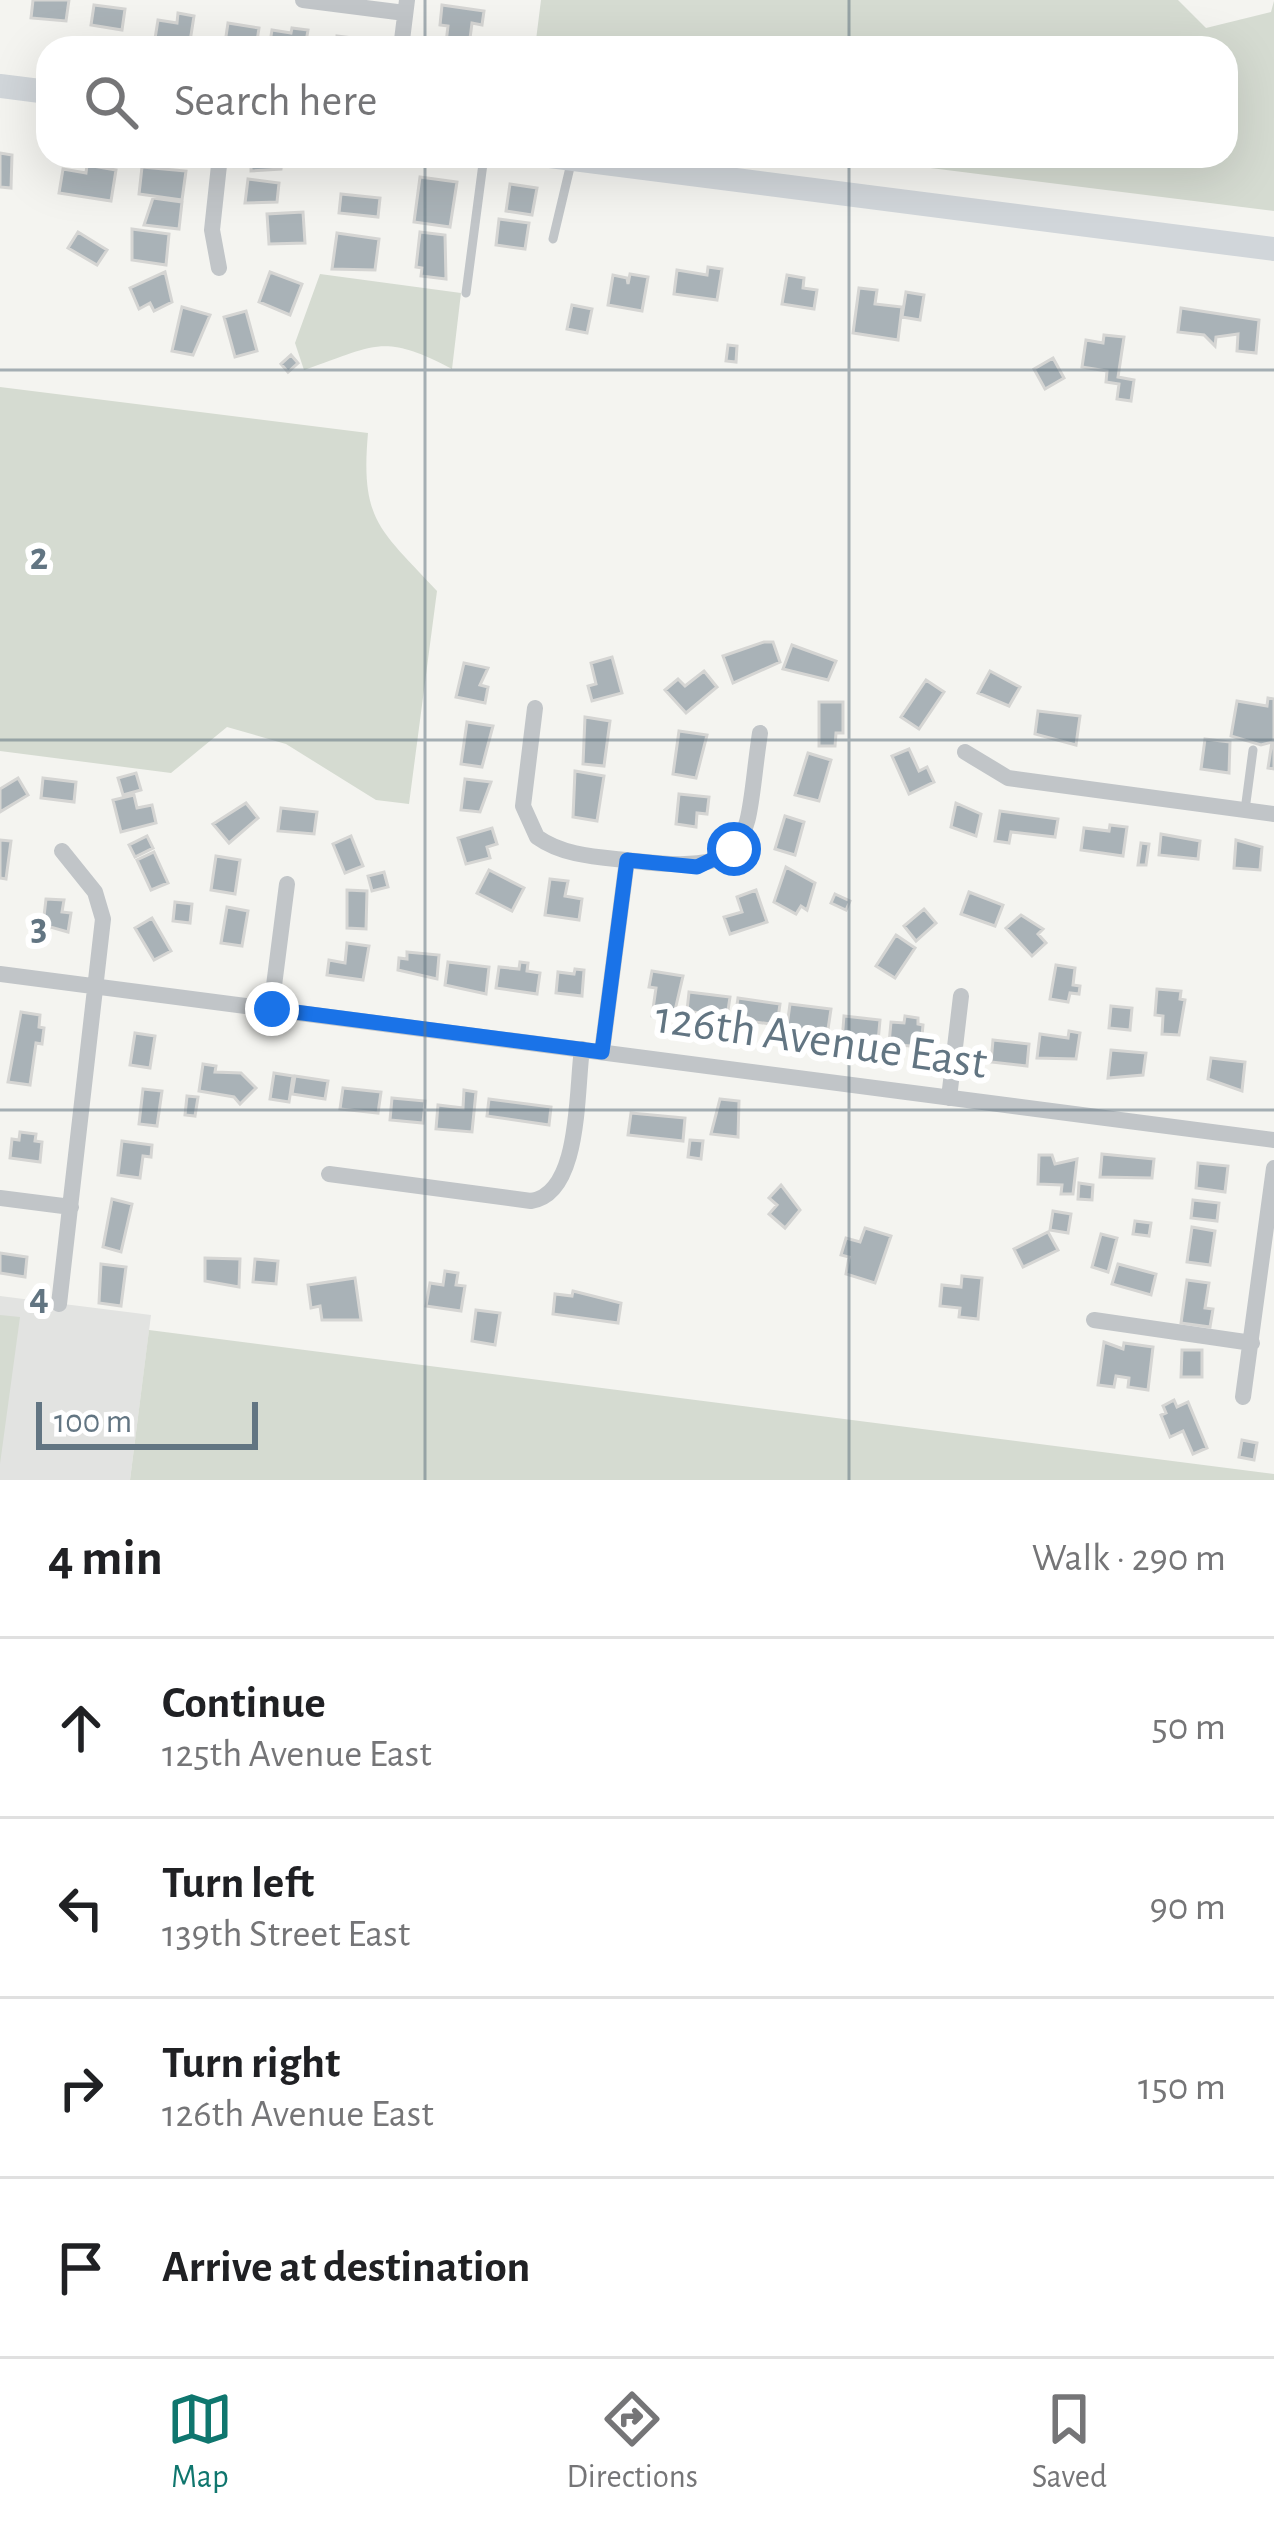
<!DOCTYPE html>
<html lang="en">
<head>
<meta charset="utf-8">
<style>
	body { margin:0; font-family:"Alegreya Sans",sans-serif; background:#f2f2f2; color:#202124 }
	.scale { position:absolute; left:36px; bottom:30px; width:222px; box-sizing:border-box; padding-left:12px; border:6px solid #627582; border-top:0; font-size:33px; line-height:42px; white-space:nowrap; color:#627582; -webkit-text-stroke:9px #fff; paint-order:stroke }
	.stop { position:absolute; width:36px; height:36px; margin:-27px; border:9px solid #1a73e8; border-radius:50%; background:#fff }
	.stop.end { background:#1a73e8; border-color:#fff; box-shadow:0 3px 12px #0008 }
	.list { margin:0; padding:0; list-style:none }
	h2 { display:flex; justify-content:space-between; align-items:center; height:156px; margin:0; padding:0 48px; font-size:51px }
	h2 small { font-size:39px; font-weight:400; color:#757577 }
	.list li { display:grid; grid-template-columns:78px 1fr auto; gap:36px; align-items:center; box-sizing:border-box; height:180px; padding:0 48px; border-top:3px solid #e0e0e0 }
	.list b { display:block; font-size:45px; white-space:nowrap }
	.list p { margin:0; font-size:39px; white-space:nowrap; color:#757577 }
	.list em { font-size:39px; font-style:normal; color:#757577 }
	.icon { flex:none; width:66px; height:66px; fill:none; stroke:currentColor; stroke-width:2; stroke-linecap:round; stroke-linejoin:round }
	.map { position:relative; flex:none; width:1274px; height:1480px; overflow:hidden }
	.search { position:absolute; background:#fff; box-shadow:0 12px 48px #0002; left:36px; right:36px; top:36px; height:132px; display:flex; align-items:center; gap:30px; box-sizing:border-box; padding:0 42px; border-radius:36px; color:#757577; font-size:45px }
	.sheet { height:876px; background:#fff }
	nav { display:flex; justify-content:space-around; align-items:center; box-sizing:border-box; height:168px; border-top:3px solid #e0e0e0; background:#fff; font-size:33px; color:#757577 }
	nav a { display:grid; justify-items:center; gap:6px }
	nav .on { color:#0f766e }
	.map>svg:first-child { display:block }
	.built { fill:#e2e3e1 }
	.green { fill:#d5dbd1 }
	.building { fill:#a9b2b7; stroke:#d5d5d3; stroke-width:3 }
	.lines { fill:none; stroke-linecap:round; stroke-linejoin:round }
	.lane { stroke:#c1c5c8; stroke-width:9 }
	.street { stroke:#c1c5c8; stroke-width:16 }
	.secondary { stroke:#d1d6da; stroke-width:24 }
	.route { stroke:#1a73e8; stroke-width:15 }
	.grid { fill:none; stroke:#627582; stroke-width:3; stroke-opacity:0.55 }
	.labels { text-anchor:middle; dominant-baseline:central; stroke-width:12; stroke-linejoin:round; paint-order:stroke }
	.street-label { font-size:48px; fill:#627582; stroke:#fff }
	.grid-label { font-size:39px; text-anchor:middle; font-weight:bold; fill:#627582; stroke:#fff; stroke-width:12; stroke-linejoin:round; paint-order:stroke }
</style>
</head>
<body>
<div class="map">
<svg width="1274" height="1480" viewBox="0 0 1274 1480">
	<rect width="100%" height="100%" fill="#f4f4f0"/>
	<path class="built" d="M0,1296L151,1315L130,1480H0Z"/>
	<path class="green" d="M541,0H1178L1206,28L1271,12L1274,1V211L835,156H1226V48H535Z
		M320,274L461,293L452,369C382,332 375,346 304,370L295,343Z
		M0,387L368,433C360,522 381,530 437,591L409,804L376,800L286,744L227,727L171,773L0,751Z
		M0,1315L20,1317L0,1464Z
		M149,1330L1274,1474V1480H130Z"/>
	<path class="building" d="M33,0H69L66,21L31,18Z
		M94,5L125,9L122,30L91,25Z
		M442,5L484,11L482,25L472,23L469,46L446,43L448,26L440,25Z
		M178,13L194,16L189,48L154,45L158,20L177,23Z
		M228,23L259,28L256,48L225,43Z
		M292,28L308,30L305,48H269L272,30L291,33Z
		M337,36L369,40L368,48H336Z
		M0,153L12,155L11,188L0,187Z
		M251,156H283L281,169L251,171Z
		M87,165L116,170L111,201L59,193L63,169L86,173Z
		M142,167L186,171L182,200L139,194Z
		M420,177L457,182L450,227L414,222Z
		M248,179L279,183L277,202L245,203Z
		M510,184L537,188L532,215L506,211Z
		M341,194L380,198L378,217L339,213Z
		M153,198L182,202L179,229L144,225Z
		M303,212L305,243L269,244L267,214Z
		M499,219L529,223L525,249L496,245Z
		M132,229L169,234L166,265L132,260Z
		M78,232L107,250L97,265L68,248Z
		M420,232L445,235L446,279L421,276L422,268L416,267Z
		M337,233L379,239L375,270L332,269Z
		M708,267L722,269L717,300L674,294L677,270L707,275Z
		M165,272L172,302L154,311L150,303L139,309L130,288Z
		M270,272L302,284L290,315L259,302Z
		M630,274L648,277L642,311L608,305L613,275L627,278L628,284Z
		M787,275L804,278L803,288L817,290L814,309L782,304Z
		M859,288L877,290L875,304L902,307L898,340L853,333Z
		M906,292L924,295L920,320L902,317Z
		M572,305L592,309L587,333L567,329Z
		M182,307L210,315L193,355L172,351Z
		M1181,308L1259,320L1256,353L1237,351L1238,334L1216,337L1215,346L1204,335L1178,332Z
		M246,311L257,351L235,357L224,317Z
		M1104,335L1124,337L1118,377L1134,380L1131,401L1117,399L1119,384L1106,382L1107,371L1082,367L1086,340L1103,343Z
		M728,345L737,346L736,362L726,361Z
		M291,355L298,363L288,372L281,364Z
		M1053,358L1064,378L1045,389L1034,369Z
		M764,642H773L780,662L733,683L723,656Z
		M792,645L836,661L828,680L783,669Z
		M612,657L622,693L592,701L588,686L596,684L591,663Z
		M464,663L488,668L480,685L488,687L485,703L456,697Z
		M704,671L717,687L686,713L665,690L678,679L685,686Z
		M990,671L1020,687L1009,706L978,693Z
		M926,680L944,692L919,729L901,717Z
		M1268,698L1274,699V769L1268,768L1272,742L1261,745L1231,736L1237,701L1267,706Z
		M819,702H843V733H836L835,746H819Z
		M1038,711L1080,716L1076,745L1035,734Z
		M585,717L610,721L604,766L583,764Z
		M467,722L493,726L482,767L461,764Z
		M679,731L707,735L696,778L673,774Z
		M1205,739L1230,742L1229,773L1201,769Z
		M909,749L919,771L927,767L934,782L909,794L892,756Z
		M808,753L831,760L819,801L795,795Z
		M575,771L604,776L597,821L573,817Z
		M136,773L141,790L123,795L118,778Z
		M18,778L28,795L0,812V789Z
		M43,778L76,782L74,802L41,798Z
		M465,779L491,782L480,812L461,810Z
		M679,794L709,797L707,814L697,813L696,827L676,824Z
		M134,795L137,808L152,805L156,823L121,832L113,800Z
		M246,803L258,818L229,843L213,824Z
		M956,803L981,814L976,836L951,827Z
		M281,808L317,812L314,834L278,831Z
		M1000,811L1058,819L1055,837L1011,832L1009,843L995,841Z
		M785,816L804,822L795,855L775,849Z
		M1110,825L1127,827L1123,856L1081,850L1084,828L1109,831Z
		M492,828L497,844L487,847L490,858L466,864L458,838Z
		M1161,834L1200,841L1198,859L1159,855Z
		M147,836L153,848L135,857L129,845Z
		M351,836L363,866L345,873L333,844Z
		M0,840L11,841L6,879L0,878Z
		M1236,840L1262,847L1260,870L1234,868Z
		M1141,843L1149,844L1146,865H1138Z
		M154,852L168,883L151,890L137,860Z
		M216,856L240,860L235,894L211,890Z
		M786,867L815,883L807,910L801,906L796,914L774,902Z
		M489,870L524,888L512,911L477,893Z
		M384,872L388,887L372,891L368,876Z
		M550,879L568,881L565,896L582,899L579,920L545,915Z
		M347,890L367,891L366,929L347,928Z
		M756,890L767,922L730,934L724,917L742,912L737,897Z
		M969,892L1003,905L995,926L961,914Z
		M835,894L850,901L846,910L831,903Z
		M46,899L64,900L62,912L71,913L68,932L43,925Z
		M175,902L192,904L190,923L173,921Z
		M227,907L248,911L242,946L221,943Z
		M924,909L936,923L916,941L904,926Z
		M1021,915L1043,929L1038,934L1046,943L1032,956L1006,928Z
		M152,918L171,951L154,960L135,928Z
		M896,935L915,948L895,978L876,966Z
		M347,943L369,946L363,980L327,975L329,960L345,963Z
		M407,952L439,955L437,979L398,970L399,958L407,959Z
		M448,962L489,967L486,994L445,985Z
		M520,962L528,963L527,971L540,973L537,994L496,988L499,967L519,969Z
		M1056,965L1075,968L1073,985L1080,986L1079,994L1070,993L1068,1002L1050,999Z
		M575,969L584,970L582,996L556,993L558,972L574,974Z
		M652,971L683,976L673,1019L652,1016L656,988L649,987Z
		M1157,989L1181,991L1180,999L1185,1000L1179,1035L1162,1034L1163,1016L1155,1015Z
		M689,992L730,997L727,1017L687,1011Z
		M738,998L780,1004L777,1025L735,1019Z
		M790,1004L831,1009L827,1036L787,1026Z
		M1111,1006L1132,1008L1130,1030L1109,1028Z
		M21,1012L40,1015L39,1027L44,1028L42,1044L36,1043L30,1085L8,1082Z
		M844,1016L880,1020L878,1042L842,1041Z
		M905,1016L918,1018V1024L923,1025L921,1047L889,1044L891,1022L904,1023Z
		M1069,1031L1080,1033L1076,1059L1037,1058L1040,1034L1068,1038Z
		M135,1033L155,1036L150,1068L130,1065Z
		M993,1040L1029,1044L1027,1066L991,1062Z
		M1111,1050L1146,1053L1143,1075L1108,1078Z
		M1211,1058L1245,1062L1242,1091L1208,1079Z
		M203,1064L216,1066L215,1072L241,1073L256,1088L240,1104L234,1097L199,1091Z
		M274,1073L293,1076L289,1102L270,1099Z
		M295,1076L328,1081L325,1099L292,1094Z
		M343,1088L381,1092L378,1113L340,1109Z
		M143,1089L162,1091L157,1126L139,1124Z
		M464,1090L476,1092L472,1132L436,1129L438,1105L463,1108Z
		M187,1096L198,1097L195,1116L185,1115Z
		M392,1098L425,1101L423,1123L390,1120Z
		M489,1099L551,1107L549,1125L487,1116Z
		M720,1099L739,1101L738,1137L711,1134Z
		M631,1113L685,1118L683,1141L628,1135Z
		M20,1132L36,1134L35,1141L42,1142L40,1162L10,1158L12,1139L19,1140Z
		M690,1140L703,1141L701,1159L688,1157Z
		M122,1141L152,1145L151,1157L143,1156L140,1178L118,1175Z
		M1102,1154L1154,1159L1152,1178L1100,1177Z
		M1039,1155H1052L1055,1164L1077,1159L1073,1194H1061L1062,1185L1038,1184Z
		M1198,1163L1228,1166L1225,1192L1196,1188Z
		M1079,1183L1093,1185L1092,1200L1078,1199Z
		M781,1185L800,1210L785,1228L769,1214L777,1205L769,1198Z
		M112,1199L132,1204L121,1252L103,1247Z
		M1193,1200L1219,1203L1217,1221L1191,1218Z
		M1053,1211L1071,1214L1068,1233L1050,1230Z
		M1135,1221L1151,1223L1149,1236L1133,1234Z
		M1192,1227L1215,1231L1210,1265L1187,1262Z
		M865,1228L891,1236L875,1283L846,1274L849,1257L841,1255L846,1238L860,1242Z
		M1048,1232L1058,1250L1023,1267L1014,1249Z
		M1101,1234L1117,1238L1108,1272L1092,1267Z
		M0,1253L27,1257L25,1277L0,1273Z
		M205,1258L240,1259L239,1287L205,1281Z
		M255,1259L278,1261L276,1284L253,1282Z
		M101,1264L126,1267L121,1306L99,1303Z
		M1118,1264L1156,1274L1151,1295L1112,1284Z
		M445,1271L458,1273L456,1285L465,1286L461,1311L426,1306L430,1283L443,1285Z
		M962,1276L982,1278L978,1319L959,1317L960,1308L940,1306L942,1285L961,1287Z
		M355,1278L361,1320H322L320,1306L311,1308L308,1285Z
		M1187,1280L1209,1283L1205,1308L1213,1309L1210,1327L1181,1323Z
		M573,1291L621,1303L618,1323L553,1314L555,1294L572,1296Z
		M476,1310L500,1313L495,1345L472,1341Z
		M1104,1342L1123,1349L1124,1343L1153,1347L1148,1390L1128,1387L1129,1378L1116,1376L1114,1387L1098,1385Z
		M1182,1350H1202V1377H1181Z
		M1174,1400L1177,1407L1188,1402L1207,1448L1193,1454L1183,1431L1170,1437L1161,1415L1166,1413L1163,1406Z
		M1242,1440L1257,1443L1254,1460L1239,1457Z"/>
	<g class="lines">
		<path class="lane" d="M553,239L572,159
			M466,293L484,156
			M1245,810L1253,750"/>
		<path class="street" d="M303,0L405,13
			M401,48L407,0
			M219,268L212,230L220,156
			M535,708L523,806L537,837C565,857 601,857 635,861C760,876 744,839 760,733
			M965,752L1008,778L1274,814
			M0,974L1274,1140
			M271,1009L287,884
			M602,1052L627,860
			M949,1098L961,996
			M329,1174L531,1201C581,1194 576,1091 582,1049
			M0,1198L71,1207
			M59,1304L103,919L95,892L62,851
			M1094,1320L1252,1343
			M1243,1397L1274,1168"/>
		<path class="secondary" d="M0,86L48,92
			M550,156L1274,249"/>
	</g>
	<g class="lines">
		<path class="route" d="M272,1009L602,1052L627,860L697,867L734,849"/>
	</g>
	<path class="grid" d="M425,0V48M849,0V48M425,156V1480M849,156V1480M0,370H1274M0,740H1274M0,1110H1274"/>
	<g class="labels">
		<g class="street-label">
			<text transform="translate(821 1041) rotate(8)">126th Avenue East</text>
		</g>
	</g>
	<g class="grid-label">
		<text x="39" y="569">2</text>
		<text x="39" y="939">3</text>
		<text x="39" y="1309">4</text>
	</g>
</svg>
<div class="scale">100 m</div>
<div class="stop" style="left:734px;top:849px"></div>
<div class="stop end" style="left:272px;top:1009px"></div>
<div class="search"><svg class="icon" aria-label="search" viewBox="0 0 24 24"><circle cx="10" cy="10" r="6"/><path d="M15 15l6 6"/></svg>Search here</div>
</div>
<section class="sheet">
<h2>4 min<small>Walk · 290 m</small></h2>
<ul class="list">
<li><svg class="icon" aria-label="ahead" viewBox="0 0 24 24"><path d="M12 20V5M6 11l6-6 6 6"/></svg><div><b>Continue</b><p>125th Avenue East</p></div><em>50 m</em></li>
<li><svg class="icon" aria-label="left" viewBox="0 0 24 24"><path d="M17 20v-9H6M10 6l-5 5 5 5"/></svg><div><b>Turn left</b><p>139th Street East</p></div><em>90 m</em></li>
<li><svg class="icon" aria-label="right" viewBox="0 0 24 24"><path d="M7 20v-9h11M14 6l5 5-5 5"/></svg><div><b>Turn right</b><p>126th Avenue East</p></div><em>150 m</em></li>
<li><svg class="icon" aria-label="arrive" viewBox="0 0 24 24"><path d="M6 21V4h12l-3 4 3 4H6"/></svg><div><b>Arrive at destination</b></div></li>
</ul>
</section>
<nav>
<a class="on"><svg class="icon" aria-label="map" viewBox="0 0 24 24"><path d="M3 6l6-2 6 2 6-2v14l-6 2-6-2-6 2zM9 4v14M15 6v14"/></svg>Map</a>
<a><svg class="icon" aria-label="directions" viewBox="0 0 24 24"><path d="M12 3l9 9-9 9-9-9zM9 14v-3h6M13 9l2 2-2 2"/></svg>Directions</a>
<a><svg class="icon" aria-label="saved" viewBox="0 0 24 24"><path d="M7 4h10v16l-5-4-5 4z"/></svg>Saved</a>
</nav>
</body>
</html>
